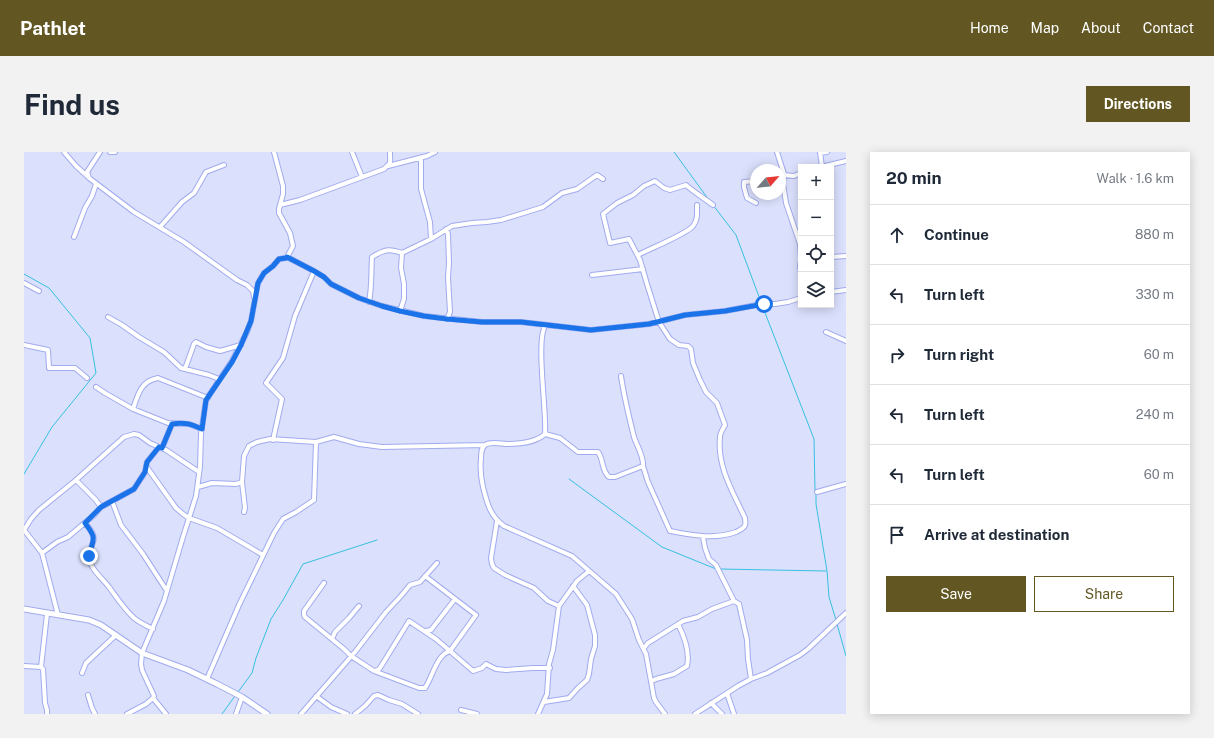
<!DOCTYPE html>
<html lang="en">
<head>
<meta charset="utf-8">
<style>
	body { margin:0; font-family:"Public Sans",sans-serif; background:#f2f2f3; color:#1f2937 }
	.controls { position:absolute; right:12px; top:12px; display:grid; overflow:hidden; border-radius:0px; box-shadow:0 2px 10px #0003 }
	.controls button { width:36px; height:36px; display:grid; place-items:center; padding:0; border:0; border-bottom:1px solid #e0e1e3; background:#fff; color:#1f2937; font:20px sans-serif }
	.compass { position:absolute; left:726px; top:12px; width:36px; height:36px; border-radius:50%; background:#fff; box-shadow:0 2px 10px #0003; rotate:63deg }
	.stop { position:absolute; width:12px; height:12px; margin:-9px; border:3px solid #1a73e8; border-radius:50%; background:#fff }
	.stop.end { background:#1a73e8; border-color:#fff; box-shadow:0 1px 4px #0008 }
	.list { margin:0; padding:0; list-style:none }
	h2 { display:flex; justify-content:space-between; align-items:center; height:52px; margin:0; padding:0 16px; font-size:17px }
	h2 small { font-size:13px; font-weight:400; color:#747a83 }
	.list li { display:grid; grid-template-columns:26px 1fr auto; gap:12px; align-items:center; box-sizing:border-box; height:60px; padding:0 16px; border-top:1px solid #e0e1e3 }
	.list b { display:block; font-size:15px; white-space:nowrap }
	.list em { font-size:13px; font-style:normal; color:#747a83 }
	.actions { display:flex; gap:8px; padding:12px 16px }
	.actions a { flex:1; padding:9px 0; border:1px solid #625723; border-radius:0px; text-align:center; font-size:14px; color:#625723 }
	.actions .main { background:#625723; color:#fff }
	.icon { flex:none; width:22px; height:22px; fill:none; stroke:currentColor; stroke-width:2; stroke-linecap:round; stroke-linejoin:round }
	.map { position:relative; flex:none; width:822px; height:562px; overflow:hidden; border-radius:0px }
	header { display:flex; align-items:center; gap:24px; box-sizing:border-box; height:56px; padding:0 20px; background:#625723; color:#fff }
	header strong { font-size:19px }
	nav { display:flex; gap:22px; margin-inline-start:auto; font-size:14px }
	.intro { display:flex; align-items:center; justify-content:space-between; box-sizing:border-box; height:96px; padding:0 24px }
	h1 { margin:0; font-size:28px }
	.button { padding:10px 18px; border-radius:0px; background:#625723; color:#fff; font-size:14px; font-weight:700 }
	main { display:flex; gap:24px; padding:0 24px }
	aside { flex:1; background:#fff; border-radius:0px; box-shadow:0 2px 10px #0003 }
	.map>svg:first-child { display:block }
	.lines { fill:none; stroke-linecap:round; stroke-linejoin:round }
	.stream { stroke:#36c1e1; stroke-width:1 }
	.minor-casing { stroke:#a1abee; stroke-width:6 }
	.tertiary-casing { stroke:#a1abee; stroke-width:7 }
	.minor { stroke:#fff; stroke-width:4 }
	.tertiary { stroke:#fff; stroke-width:5 }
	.route { stroke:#1a73e8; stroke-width:5 }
</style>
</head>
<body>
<header>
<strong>Pathlet</strong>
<nav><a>Home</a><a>Map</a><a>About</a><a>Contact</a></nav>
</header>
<div class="intro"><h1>Find us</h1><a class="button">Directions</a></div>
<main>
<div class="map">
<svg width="822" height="562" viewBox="0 0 822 562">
	<rect width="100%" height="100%" fill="#dbe0fc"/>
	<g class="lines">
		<path class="stream" d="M650,0L685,48
			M689,53L712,83L737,150
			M0,122L25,136L66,186L72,221L28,275L0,322
			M738,153L790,287L791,338
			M545,327L638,395L692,417
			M792,342V352L803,419L805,445L812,468
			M695,417L802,419
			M813,472L822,504
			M214,540L228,521L232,506L247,467L259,448L279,412L353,388
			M198,562L211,544"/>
		<defs>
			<path id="minor" d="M40,0L52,14L63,24
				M76,0L63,20L65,26L110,60L160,90L213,128L223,133L229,139L230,145
				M86,0H91
				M250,0L259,34V42L256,53
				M328,0L338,25
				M753,0L760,22L759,32L762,51L776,92L777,108L776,114L777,122
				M796,0L798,15
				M796,1L803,0
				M397,6V37L406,70L407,87
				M364,14L403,4L411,0
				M797,15L822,9
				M760,23L770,24L777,21
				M732,29L720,30V35L723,46L732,51
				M136,75L158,50L170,41L182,20L200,13
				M422,77L424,82L425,111L424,125L426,160L423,167
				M50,85L61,56L68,44L72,32
				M614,103C625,97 663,82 669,74C674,68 673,61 673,53
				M263,105L269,94L266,81L255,61V57L256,53L276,48L360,17C368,9 366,13 366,0
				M807,105L822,104
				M568,123L619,117
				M0,131L15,139
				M807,140L822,138
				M345,150C348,135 347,120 348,105C360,98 364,96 378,101L407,87L428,74L448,71L463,70L477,68L519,55L538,41L553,37L573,23L579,27
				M376,159L380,147V132L377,116L378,101
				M84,165L98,173L115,185L140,200L157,216L185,223L195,227
				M522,173C511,185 523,260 521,282C511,291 496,292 483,292C477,292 467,289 461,293C457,296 457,302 457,307C456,316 457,326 459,335C463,351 466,364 480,374L548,404L592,442L608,467L615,488L622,502L630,546L632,550L641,562
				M802,180L822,189
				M0,193L24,198L25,216H51L63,226
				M161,217L170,192L172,190L182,195L196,199L217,193
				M72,235L81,241L109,257L144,271L165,272L178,277
				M109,257C114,242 117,229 134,226L184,246
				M521,282L536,286L554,300H574C580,308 577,318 585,325H591L619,314C620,305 613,294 610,285C605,265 600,245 597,224
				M249,288L258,247L242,231L259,206L271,164L290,119
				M138,296L148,272
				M122,314L152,356L159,362L165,366L193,376L239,403
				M619,314L624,330L646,379C668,383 690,388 712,380C715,378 720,377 721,373C722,371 721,368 721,366C709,340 693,315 696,285C696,281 699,277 701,273L693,251L682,240L676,228L669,211L667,197L664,194L655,193L646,187L635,170L623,132L616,108L605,87L586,91L579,62L593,51L609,43L620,34L631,29L640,36L646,38L662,33C671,41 680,46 689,53
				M52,328L71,347L77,355
				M218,330L221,356L220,360
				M174,335L188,331L212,332L218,330L220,304L225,294L233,290L246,287L292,290L310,285L335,292L358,295L461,293
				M793,340L822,332
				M88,349L97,373L119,402L143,439
				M473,369L467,406L468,412L470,416L481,423L510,436L524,449L535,454
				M61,371C65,376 72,383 69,390C68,394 65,399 65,404C65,416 78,426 85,435C93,446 100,457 110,466C116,471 123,474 129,477
				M0,378L7,367L15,358L52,328L100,285L110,282L115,283L126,291L142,298L175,320
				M0,378L18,401L34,463
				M18,401L33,390L44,385L70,363L77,355L110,337L121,320L123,310L135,295
				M300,431L280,459V463L281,465L320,497L327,504L350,519L395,536H401C408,526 413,502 426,499L449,519L458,516L462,512L472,517L482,518L509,516H526
				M710,449L715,452L723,488L724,507L727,527
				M401,479L407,478L431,447
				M308,487L311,480L325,466L335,454
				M620,496L624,491L659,469L674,465L688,457L710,449L692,413L685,407L681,396L679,385
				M0,514L17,515L19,517L21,551L23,558V562
				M17,515L23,462
				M351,519L354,518L356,516L385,469L412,487L426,499L452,463L401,424
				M58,521L62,511L92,483
				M183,527L215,453L250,381L259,367L272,360L290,348L292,290
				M628,529L632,527L650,522L663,514C666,501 660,484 654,472
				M703,541L710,562
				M64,543L68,556L71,562
				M292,544L307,555L323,562
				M129,546L142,562
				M520,550L545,546L554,536L563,528L565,522L567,507L571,494V483L563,453L549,434
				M687,551L698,562
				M437,558L453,562
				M103,562L122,552L129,546L130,544L118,518L117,512L118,501L140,449L159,385L172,344L176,315L177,282L182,248L208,209L223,180L227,169L234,131L240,121L249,114L255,107L262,106L263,105L290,119L300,125L307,132L335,146L358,154L400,164L458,170H497L567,178L625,172L661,163L701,159L738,152H751L764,150L777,146
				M212,562L218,545
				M277,562L331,500L362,460L377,444L386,433L396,430L413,411
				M331,562L341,554L350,544L354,543L365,548L378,552L394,562
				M514,562L523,542L525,512L529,498L535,454L553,429L565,419
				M671,562L714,534L727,527L743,521L776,503L784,497L822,461"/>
			<path id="tertiary" d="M0,457L65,468L77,473L118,501L164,518L193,532L218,545L243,562"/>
		</defs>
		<use href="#minor" class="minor-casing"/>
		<use href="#tertiary" class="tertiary-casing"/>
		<use href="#minor" class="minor"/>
		<use href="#tertiary" class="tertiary"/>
	</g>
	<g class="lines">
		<path class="route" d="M65,404C69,386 74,388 61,371L77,355L110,337L121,320L123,310L135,295L138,296L148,272C161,270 167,272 178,277L182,248L208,210L217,193L227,169L234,131L240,121L249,114L255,107L262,106L263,105L290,119L300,125L307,132L335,146L358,154L376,159L400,164L423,167L458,170H497L567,178L625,172L661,163L701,159L740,152"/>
	</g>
</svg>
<div class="controls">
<button>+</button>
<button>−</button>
<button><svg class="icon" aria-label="locate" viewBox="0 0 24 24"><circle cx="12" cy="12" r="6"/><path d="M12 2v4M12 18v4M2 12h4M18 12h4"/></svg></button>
<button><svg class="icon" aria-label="layers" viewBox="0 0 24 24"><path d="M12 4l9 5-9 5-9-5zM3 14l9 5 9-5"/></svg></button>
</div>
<svg class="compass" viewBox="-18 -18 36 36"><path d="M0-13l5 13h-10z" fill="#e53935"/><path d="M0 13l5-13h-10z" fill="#747a83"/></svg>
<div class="stop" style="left:740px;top:152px"></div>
<div class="stop end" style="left:65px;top:404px"></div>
</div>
<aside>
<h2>20 min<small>Walk · 1.6 km</small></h2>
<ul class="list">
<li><svg class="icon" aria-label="ahead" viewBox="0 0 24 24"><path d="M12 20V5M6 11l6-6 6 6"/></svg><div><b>Continue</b></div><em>880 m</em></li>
<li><svg class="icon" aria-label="left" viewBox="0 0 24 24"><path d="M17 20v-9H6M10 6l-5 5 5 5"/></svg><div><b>Turn left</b></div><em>330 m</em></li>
<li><svg class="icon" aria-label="right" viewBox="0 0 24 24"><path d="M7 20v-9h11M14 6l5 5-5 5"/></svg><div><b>Turn right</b></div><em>60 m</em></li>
<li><svg class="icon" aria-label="left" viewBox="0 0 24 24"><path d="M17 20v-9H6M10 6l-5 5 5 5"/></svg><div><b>Turn left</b></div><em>240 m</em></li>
<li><svg class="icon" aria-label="left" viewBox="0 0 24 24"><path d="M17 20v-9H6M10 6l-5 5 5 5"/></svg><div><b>Turn left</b></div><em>60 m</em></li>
<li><svg class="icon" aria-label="arrive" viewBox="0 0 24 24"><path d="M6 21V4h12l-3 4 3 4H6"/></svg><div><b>Arrive at destination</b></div></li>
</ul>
<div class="actions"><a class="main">Save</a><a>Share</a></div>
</aside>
</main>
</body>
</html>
